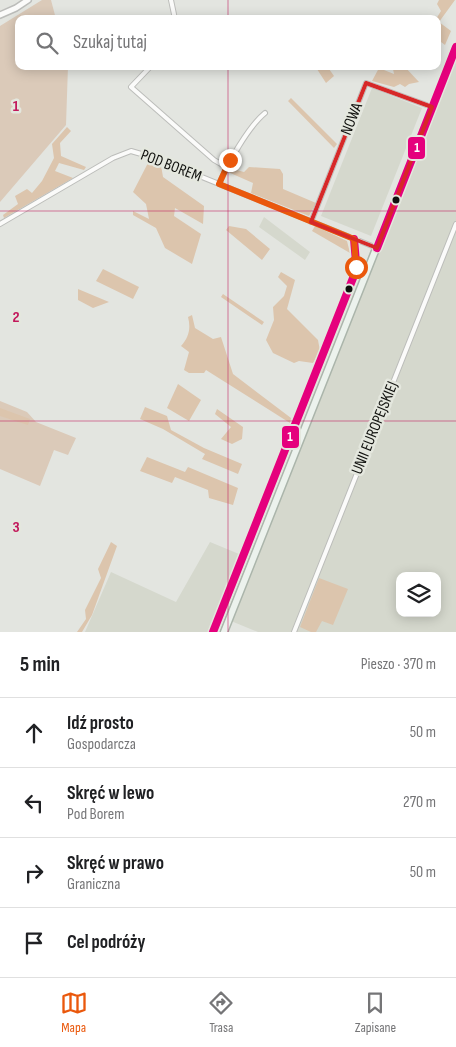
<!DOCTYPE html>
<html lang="pl">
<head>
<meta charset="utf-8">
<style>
	body { margin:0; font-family:"Sofia Sans Condensed",sans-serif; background:#f2f2f2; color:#202124 }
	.controls { position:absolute; right:15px; bottom:15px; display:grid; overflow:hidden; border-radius:10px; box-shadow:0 2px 12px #0003 }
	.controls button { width:45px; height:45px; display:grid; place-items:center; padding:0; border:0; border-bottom:1px solid #e0e0e0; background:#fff; color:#202124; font:25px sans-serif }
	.stop { position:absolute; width:15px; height:15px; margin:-11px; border:4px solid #ea580c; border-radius:50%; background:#fff }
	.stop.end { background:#ea580c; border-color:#fff; box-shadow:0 1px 5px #0008 }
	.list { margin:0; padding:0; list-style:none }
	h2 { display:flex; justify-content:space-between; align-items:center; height:65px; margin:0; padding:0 20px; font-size:21px }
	h2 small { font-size:16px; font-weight:400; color:#757577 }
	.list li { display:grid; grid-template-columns:32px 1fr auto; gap:15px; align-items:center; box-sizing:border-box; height:70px; padding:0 20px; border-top:1px solid #e0e0e0 }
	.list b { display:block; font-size:19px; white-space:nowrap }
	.list p { margin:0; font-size:16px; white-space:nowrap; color:#757577 }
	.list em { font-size:16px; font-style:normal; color:#757577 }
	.icon { flex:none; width:28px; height:28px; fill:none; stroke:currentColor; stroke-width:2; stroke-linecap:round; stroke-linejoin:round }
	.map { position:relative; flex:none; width:456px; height:632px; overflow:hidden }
	.search { position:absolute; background:#fff; box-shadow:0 2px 12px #0003; left:15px; right:15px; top:15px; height:55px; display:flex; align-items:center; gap:12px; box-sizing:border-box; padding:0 18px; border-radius:10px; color:#757577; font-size:19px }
	.sheet { height:345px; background:#fff }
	nav { display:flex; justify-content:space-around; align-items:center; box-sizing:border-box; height:70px; border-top:1px solid #e0e0e0; background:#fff; font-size:14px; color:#757577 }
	nav a { display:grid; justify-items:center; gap:2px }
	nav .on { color:#ea580c }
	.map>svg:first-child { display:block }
	.built { fill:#d5d8cd; fill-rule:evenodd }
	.green { fill:#dbcab9 }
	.forest { fill:#dcc5ad }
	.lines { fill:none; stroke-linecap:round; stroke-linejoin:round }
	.minor-casing { stroke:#bcbdba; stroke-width:6 }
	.tertiary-casing { stroke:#bcbdba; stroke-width:8 }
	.primary-casing { stroke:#abb5ab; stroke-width:9 }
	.minor { stroke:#fbfbfa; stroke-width:4 }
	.tertiary { stroke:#fbfbfa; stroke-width:5 }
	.primary { stroke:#ecf2ed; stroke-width:6 }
	.bus-1-casing { stroke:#e4e7de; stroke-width:11 }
	.bus-1 { stroke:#e5007d; stroke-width:8 }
	.route { stroke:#ea580c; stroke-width:6 }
	.marked { fill:none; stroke:#d62828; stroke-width:4; stroke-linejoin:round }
	.grid { fill:none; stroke:#c2185b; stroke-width:1; stroke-opacity:0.55 }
	.bus-dot { fill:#0f100d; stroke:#e4e7de; stroke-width:2 }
	.labels { text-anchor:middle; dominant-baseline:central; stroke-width:5; stroke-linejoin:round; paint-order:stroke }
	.street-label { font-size:16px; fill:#0f100d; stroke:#e4e7de }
	.grid-label { font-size:16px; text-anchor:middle; font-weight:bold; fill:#c2185b; stroke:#e4e7de; stroke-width:5; stroke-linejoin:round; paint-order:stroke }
	.line-badge { stroke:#e4e7de; stroke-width:2 }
	.badge-label { font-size:14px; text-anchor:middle; font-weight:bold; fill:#fff }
</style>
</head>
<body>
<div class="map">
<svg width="456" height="632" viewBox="0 0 456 632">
	<rect width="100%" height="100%" fill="#e3e5e0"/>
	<path class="built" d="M456,55V632H258L231,621ZM400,576H437V613H400Z
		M372,88L422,108L371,236L321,216Z
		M264,217L310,252L305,260L259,227Z
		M210,542L239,554L209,632H85L111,572L176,602Z"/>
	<path class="green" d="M42,0H51L56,19H19V66H68L66,125L0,202V26Z
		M0,401L27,412L36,422L76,438L68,455L54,450L40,486L0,469Z"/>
	<path class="forest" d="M439,0H455L439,22L451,31L445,45L437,39V19H436L441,11L437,4Z
		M315,66H327L334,76L326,83Z
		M390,66H404L419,82L409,84L405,87L400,84L394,87L372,81L379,68L394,74L393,69Z
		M291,98L337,144L334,148L288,101Z
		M67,127L71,131L60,143L61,156L86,167L84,170L59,163L55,171L73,178L4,218L3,215L18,204L15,196L27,189L32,193L42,181L54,158L52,144Z
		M149,161L161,165L163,177L204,206L203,224L175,208L174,216L201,234L192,264L165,248L156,228L133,215V211L149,219L146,204L133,192Z
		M249,167L280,169L283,174V189L316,203L309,216L251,193L253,183L228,172L229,168L244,172Z
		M229,226L246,229L270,249L262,260L226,230Z
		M315,226L347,241L350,253L312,231Z
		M103,269L139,287L133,299L96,281Z
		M281,272L295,280L287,309L318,340L320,351L313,363L299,361L294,363L273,353L266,340L274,320L273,307L284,296L287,286L278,277Z
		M78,289L109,302L93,308L78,300Z
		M223,294L264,322L262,325L221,297Z
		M192,315L195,328L213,339L221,337L233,374L291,418L290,423L206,370L204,373H189L184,370L189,352L181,346C189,337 191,328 188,317Z
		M178,384L201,400L189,421L167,408Z
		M145,407L167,416L171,430L204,448L242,464L238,474L202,459L205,454L163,429L140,419Z
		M0,408L30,419L28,425L0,416Z
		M217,409L243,427L242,439L232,444L221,439L231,427L215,414Z
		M147,457L185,472L188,467L238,488L233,505L209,498L208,490L175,477L172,483L140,471Z
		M111,542L117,546L92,615L82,632H77L86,619L85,610L101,578L98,569Z
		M319,578L348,589L333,625L322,621L316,632H311L300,627Z"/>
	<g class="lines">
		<defs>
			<path id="minor" d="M171,0L175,19
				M151,66L131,87L214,160L226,167
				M219,184C228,163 248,127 265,113
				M311,222L366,83L432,107
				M0,224L113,158L131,151L155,158L377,248
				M213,632L355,273L356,262L354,239
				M294,632L456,224"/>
			<path id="tertiary" d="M0,15L16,8L28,0"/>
			<path id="primary" d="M224,632L456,47"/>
		</defs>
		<use href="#minor" class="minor-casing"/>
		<use href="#tertiary" class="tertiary-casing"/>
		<use href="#primary" class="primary-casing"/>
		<use href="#minor" class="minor"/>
		<use href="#tertiary" class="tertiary"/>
		<use href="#primary" class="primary"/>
		<defs>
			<path id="bus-1" d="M377,248L456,47
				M213,632L355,273L356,262L354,239"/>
		</defs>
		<use href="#bus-1" class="bus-1-casing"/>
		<use href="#bus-1" class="bus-1"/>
	</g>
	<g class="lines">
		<path class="route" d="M230,160L219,184L354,239L356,267"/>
	</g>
	<path class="marked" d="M366,83L432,107L377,248L311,222Z"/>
	<path class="grid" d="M228,0V19M228,66V632M0,211H456M0,421H456"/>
	<g class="bus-dot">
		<circle cx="396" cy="200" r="4.5"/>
		<circle cx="349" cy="289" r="4.5"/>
	</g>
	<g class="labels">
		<g class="street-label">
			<text transform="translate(352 119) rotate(-68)">NOWA</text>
			<text transform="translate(171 166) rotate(21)">POD BOREM</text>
			<text transform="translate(375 428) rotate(-68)">UNII EUROPEJSKIEJ</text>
		</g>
	</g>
	<g class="grid-label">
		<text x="16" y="111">1</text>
		<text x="16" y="322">2</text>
		<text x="16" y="532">3</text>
	</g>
	<g class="line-badge">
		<rect x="407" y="136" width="19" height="24" rx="5" fill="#e5007d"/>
		<rect x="281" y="425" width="19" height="24" rx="5" fill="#e5007d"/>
	</g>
	<g class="badge-label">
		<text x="417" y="152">1</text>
		<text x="290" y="441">1</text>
	</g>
</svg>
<div class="controls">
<button><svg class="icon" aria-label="layers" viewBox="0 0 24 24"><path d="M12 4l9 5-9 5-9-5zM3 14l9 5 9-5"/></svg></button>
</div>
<div class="stop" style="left:356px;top:267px"></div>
<div class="stop end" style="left:230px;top:160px"></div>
<div class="search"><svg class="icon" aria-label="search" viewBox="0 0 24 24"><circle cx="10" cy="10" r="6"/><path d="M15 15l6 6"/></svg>Szukaj tutaj</div>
</div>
<section class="sheet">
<h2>5 min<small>Pieszo · 370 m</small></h2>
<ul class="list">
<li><svg class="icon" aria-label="ahead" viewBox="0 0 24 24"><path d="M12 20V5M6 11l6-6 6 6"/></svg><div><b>Idź prosto</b><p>Gospodarcza</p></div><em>50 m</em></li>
<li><svg class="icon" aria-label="left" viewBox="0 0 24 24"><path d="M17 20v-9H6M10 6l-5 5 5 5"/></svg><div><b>Skręć w lewo</b><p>Pod Borem</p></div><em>270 m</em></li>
<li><svg class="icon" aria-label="right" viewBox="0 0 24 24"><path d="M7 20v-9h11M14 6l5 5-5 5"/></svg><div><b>Skręć w prawo</b><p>Graniczna</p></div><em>50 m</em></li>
<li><svg class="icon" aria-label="arrive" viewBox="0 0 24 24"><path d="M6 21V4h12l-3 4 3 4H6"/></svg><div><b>Cel podróży</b></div></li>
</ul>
</section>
<nav>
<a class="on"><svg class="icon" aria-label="map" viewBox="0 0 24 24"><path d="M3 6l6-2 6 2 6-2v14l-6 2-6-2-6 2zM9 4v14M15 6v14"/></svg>Mapa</a>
<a><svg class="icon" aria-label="directions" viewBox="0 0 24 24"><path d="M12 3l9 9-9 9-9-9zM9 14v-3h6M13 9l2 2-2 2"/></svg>Trasa</a>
<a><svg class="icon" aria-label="saved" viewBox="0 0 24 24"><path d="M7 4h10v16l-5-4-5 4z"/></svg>Zapisane</a>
</nav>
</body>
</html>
